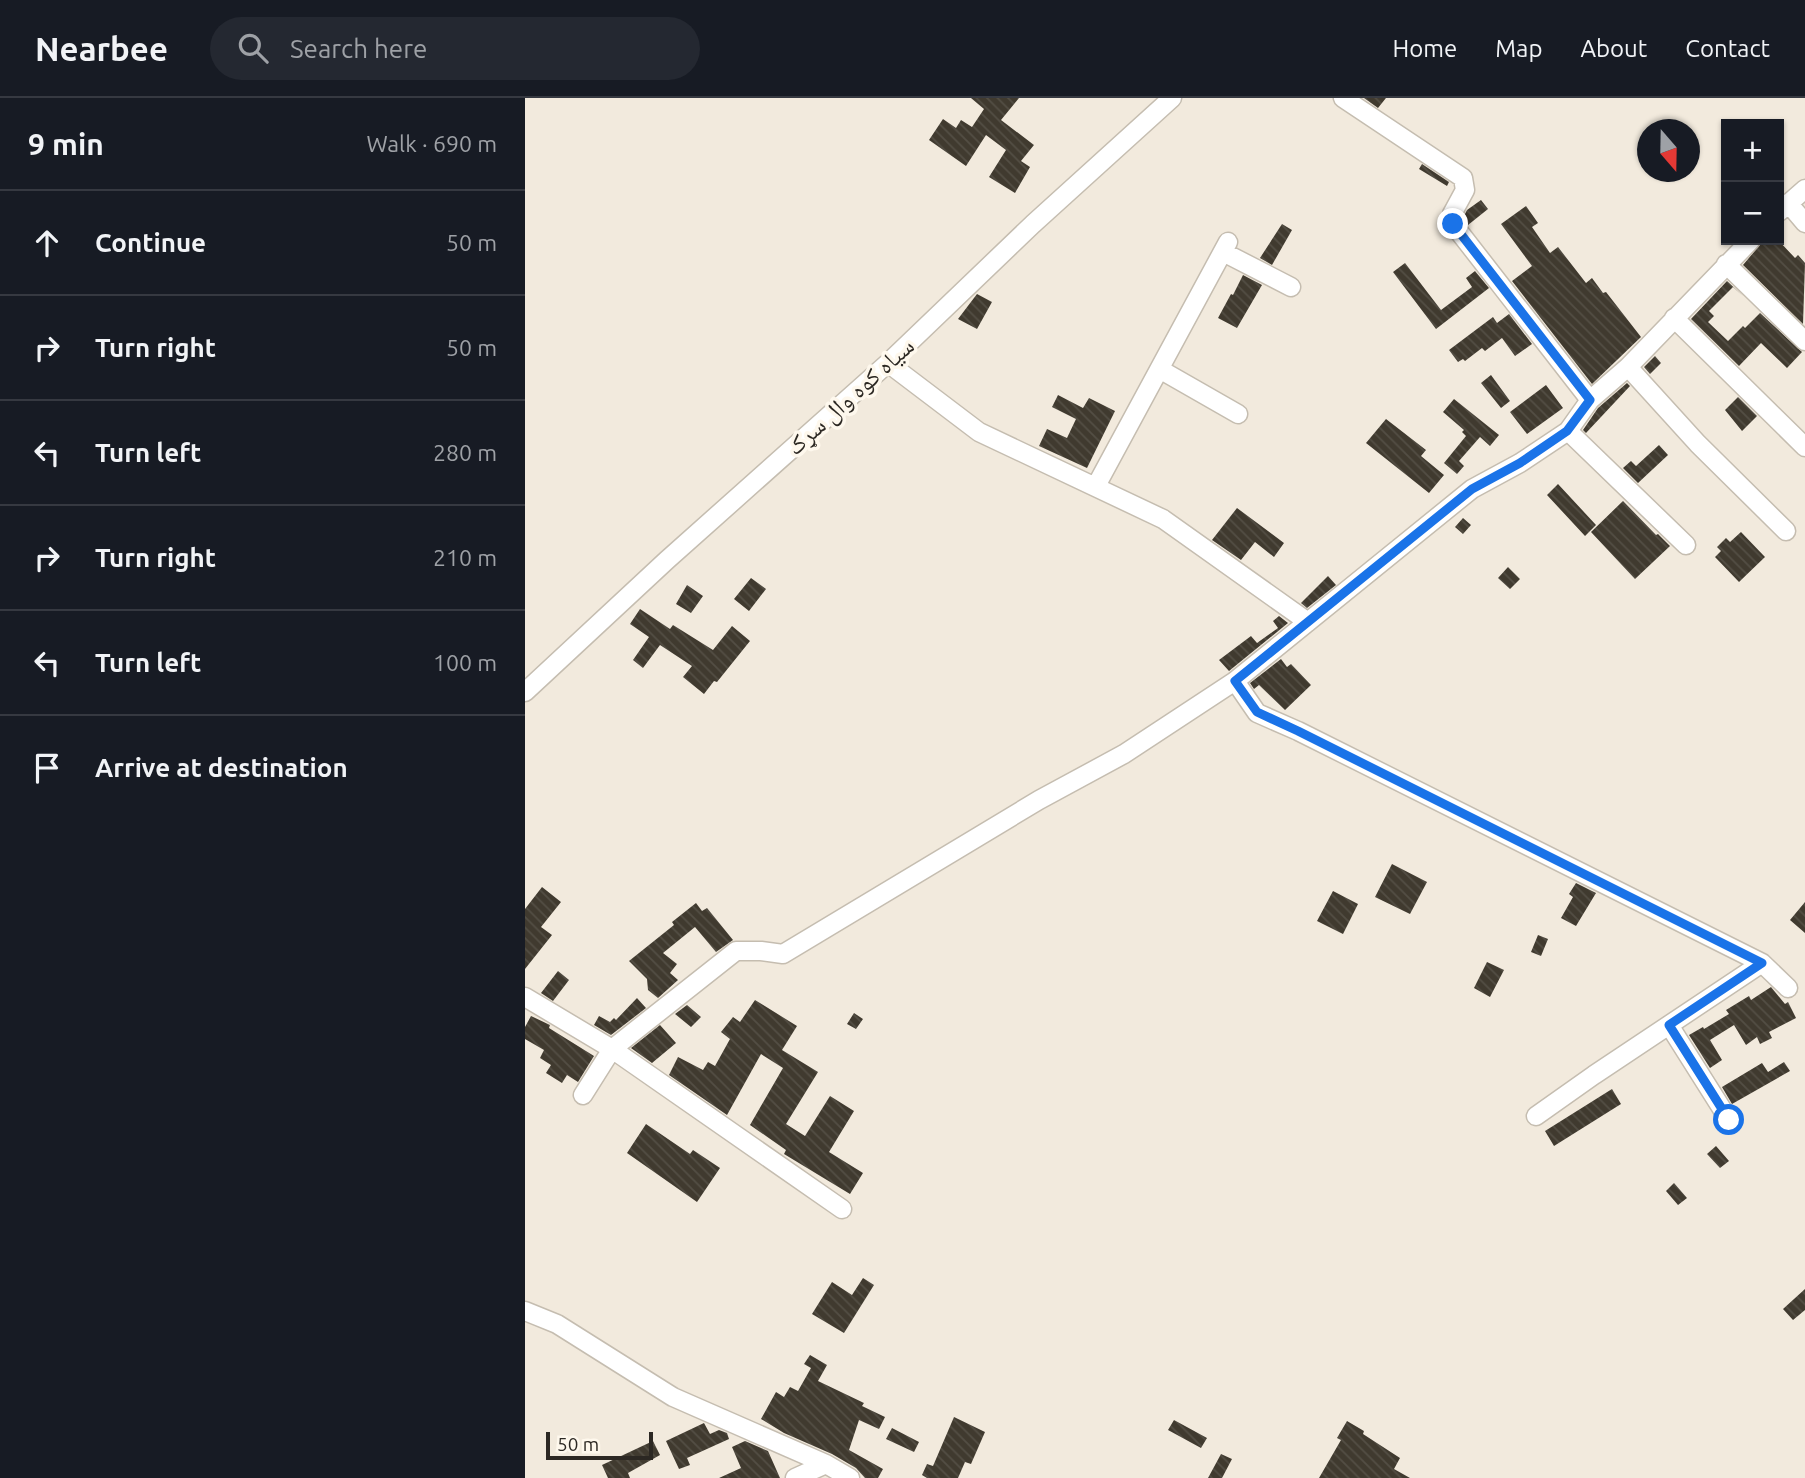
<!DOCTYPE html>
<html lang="en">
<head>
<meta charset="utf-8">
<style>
	body { margin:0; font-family:Ubuntu,"Noto Naskh Arabic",sans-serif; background:#242831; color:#f1f3f6 }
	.controls { position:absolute; right:21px; top:21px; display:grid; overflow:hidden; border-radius:0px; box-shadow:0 2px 5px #0004 }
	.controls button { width:63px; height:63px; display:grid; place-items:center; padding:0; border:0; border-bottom:2px solid #363941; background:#171b24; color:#f1f3f6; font:35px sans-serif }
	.compass { position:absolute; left:1112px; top:21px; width:63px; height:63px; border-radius:50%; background:#171b24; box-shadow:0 2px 5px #0004; rotate:160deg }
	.scale { position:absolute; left:21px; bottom:18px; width:107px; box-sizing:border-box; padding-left:7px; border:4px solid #2c2823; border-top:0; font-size:19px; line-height:24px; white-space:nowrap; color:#2c2823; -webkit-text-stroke:5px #fef8ed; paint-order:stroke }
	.stop { position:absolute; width:21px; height:21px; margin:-16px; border:5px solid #1a73e8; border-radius:50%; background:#fff }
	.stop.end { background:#1a73e8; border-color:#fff; box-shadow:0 2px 7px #0008 }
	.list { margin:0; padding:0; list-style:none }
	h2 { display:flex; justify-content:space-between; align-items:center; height:91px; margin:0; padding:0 28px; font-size:30px }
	h2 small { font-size:23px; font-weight:400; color:#9ea1a6 }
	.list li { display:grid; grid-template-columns:46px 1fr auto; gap:21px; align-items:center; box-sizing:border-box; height:105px; padding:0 28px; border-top:2px solid #363941 }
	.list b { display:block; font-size:26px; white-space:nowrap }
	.list em { font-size:23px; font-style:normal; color:#9ea1a6 }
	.icon { flex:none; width:38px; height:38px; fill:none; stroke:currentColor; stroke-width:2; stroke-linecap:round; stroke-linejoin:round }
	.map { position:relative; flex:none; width:1280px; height:1380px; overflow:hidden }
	header { display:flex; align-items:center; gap:42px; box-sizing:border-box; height:98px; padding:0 35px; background:#171b24; border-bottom:2px solid #363941 }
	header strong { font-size:33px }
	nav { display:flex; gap:38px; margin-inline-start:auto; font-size:24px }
	.search { width:490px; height:63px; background:#242831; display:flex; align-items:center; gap:18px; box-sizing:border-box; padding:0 24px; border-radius:38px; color:#9ea1a6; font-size:26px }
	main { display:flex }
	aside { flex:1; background:#171b24 }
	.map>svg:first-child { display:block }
	.building { fill:url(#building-back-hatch) }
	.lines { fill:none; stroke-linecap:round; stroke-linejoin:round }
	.minor-casing { stroke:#c5bdb0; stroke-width:21 }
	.minor { stroke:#fff; stroke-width:18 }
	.route { stroke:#1a73e8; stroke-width:9 }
	.labels { text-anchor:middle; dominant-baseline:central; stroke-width:7; stroke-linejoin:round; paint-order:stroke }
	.street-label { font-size:24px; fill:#2c2823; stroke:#fef8ed }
</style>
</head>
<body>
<header>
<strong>Nearbee</strong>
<div class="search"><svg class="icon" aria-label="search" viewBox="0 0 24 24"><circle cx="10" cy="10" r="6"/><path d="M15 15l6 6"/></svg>Search here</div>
<nav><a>Home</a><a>Map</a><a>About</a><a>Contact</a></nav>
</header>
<main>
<aside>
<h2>9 min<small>Walk · 690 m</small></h2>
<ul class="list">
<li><svg class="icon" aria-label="ahead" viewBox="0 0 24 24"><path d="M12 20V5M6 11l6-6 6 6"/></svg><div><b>Continue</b></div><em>50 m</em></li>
<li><svg class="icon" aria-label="right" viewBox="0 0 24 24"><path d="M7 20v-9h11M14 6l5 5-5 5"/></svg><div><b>Turn right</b></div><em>50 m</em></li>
<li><svg class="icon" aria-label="left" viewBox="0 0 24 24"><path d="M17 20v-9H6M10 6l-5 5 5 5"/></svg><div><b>Turn left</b></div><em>280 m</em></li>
<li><svg class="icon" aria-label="right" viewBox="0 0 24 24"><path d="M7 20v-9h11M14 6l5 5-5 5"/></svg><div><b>Turn right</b></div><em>210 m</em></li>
<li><svg class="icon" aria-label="left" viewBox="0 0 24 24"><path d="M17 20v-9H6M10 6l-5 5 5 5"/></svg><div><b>Turn left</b></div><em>100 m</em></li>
<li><svg class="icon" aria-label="arrive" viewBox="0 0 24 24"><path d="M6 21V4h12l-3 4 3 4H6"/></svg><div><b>Arrive at destination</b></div></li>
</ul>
</aside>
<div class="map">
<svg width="1280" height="1380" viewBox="0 0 1280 1380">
	<defs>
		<pattern id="building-back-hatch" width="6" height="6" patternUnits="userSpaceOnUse" patternTransform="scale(1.75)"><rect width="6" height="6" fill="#403a2f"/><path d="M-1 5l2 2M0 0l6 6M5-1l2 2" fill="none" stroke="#534e44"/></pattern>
	</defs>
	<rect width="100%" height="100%" fill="#f2eadd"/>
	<path class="building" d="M446,0H494L476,22L509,47L496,63L505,69L490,95L464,79L481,52L461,37L441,68L404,42L418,21L431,30L436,22L447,29L459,11Z
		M839,0H861L853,10Z
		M897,66L924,84L922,88L894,71Z
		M956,102L963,111L943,127L939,118L942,112Z
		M1001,108L1013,125L1007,129L1025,155L1033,149L1061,185L1067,180L1078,195L1081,194L1116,239L1067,286L987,183L1007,168L976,126Z
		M757,126L767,132L747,167L735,160Z
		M1239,142H1253L1270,160L1273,157L1280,165L1278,226L1218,167Z
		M880,165L916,212L947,189L941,180L950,173L964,190L911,231L868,174Z
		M718,177L737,187L712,230L693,220L706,196L708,197Z
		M1202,183L1218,198L1208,189L1184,213L1189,218L1183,224L1203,243L1218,228L1220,230L1235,215L1277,254L1262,270L1236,245L1214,268L1166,221Z
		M452,196L467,204L452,231L433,221Z
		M984,216L1007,246L990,258L977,240L960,253L957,250L940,263L938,261L933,264L924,252L968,219L972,225Z
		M1130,258L1136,265L1125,276L1119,269Z
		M966,277L985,303L976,310L956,285Z
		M1102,285L1105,288L1061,335L1058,332L1073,310Z
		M1021,287L1038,310L1002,336L985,314Z
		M533,297L558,310L564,300L590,313L562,370L514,348L522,331L542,340L551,321L527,309Z
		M1213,299L1232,318L1217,333L1200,312Z
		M929,301L974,337L965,348L955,339L934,363L939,368L932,376L919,365L941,338L937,334L939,332L918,314Z
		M861,321L901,352L896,358L919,377L904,395L841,345Z
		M1134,347L1143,357L1113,385L1098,370L1106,363L1111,368Z
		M1033,386L1071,427L1060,438L1022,397Z
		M1098,403L1131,437L1133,436L1145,448L1110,481L1066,434Z
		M712,410L759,445L749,459L730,444L716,462L687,442Z
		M938,420L946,427L938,436L930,429Z
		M1216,434L1240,459L1214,484L1190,459L1196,453L1192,449L1201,440L1205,444Z
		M983,469L995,481L985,491L973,480Z
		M803,478L811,487L782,510L776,505Z
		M226,480L241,491L224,513L209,501Z
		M162,487L178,498L166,515L151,506Z
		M115,511L145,531L148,527L188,552L207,528L225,543L192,584L189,583L179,596L158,579L167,568L135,547L118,570L108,562L124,539L105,526Z
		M754,518L763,525L704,573L694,562L726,538L732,545L753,530L748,523Z
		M756,561L762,569L766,566L786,587L760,612L734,587L729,591L725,585Z
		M867,766L902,784L885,816L850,799Z
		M1051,785L1071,795L1051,828L1036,820L1048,799L1044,796Z
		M17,789L36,804L16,829L27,837L0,871V811Z
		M808,793L833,806L818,836L792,823Z
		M1280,804V835L1265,822Z
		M171,805L177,813L182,810L208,842L191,854L170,829L138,855L152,866L145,875L153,882L133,900L123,892L122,881L104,863L149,827L147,824Z
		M1013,837L1023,841L1016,858L1006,854Z
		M962,864L979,872L965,899L949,890Z
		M33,873L44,882L28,903L16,895Z
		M1246,889L1260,906L1263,904L1271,920L1244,934L1247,940L1235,946L1232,939L1221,947L1209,927L1185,942L1197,962L1185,970L1164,937L1178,929L1179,931L1204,916L1201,912L1224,898L1226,902Z
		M112,900L121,910L86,937L69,927L74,918L85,924L89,920L91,922Z
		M230,902L272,928L257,952L293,974L261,1026L280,1038L305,998L329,1013L304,1054L338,1075L325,1096L259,1056L261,1052L225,1027L258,970L236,956L202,1017L144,977L153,959L178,972L183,964L190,968L205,941L196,934L208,919L215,924Z
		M162,907L176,919L166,929L150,916Z
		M329,915L338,921L331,931L322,926Z
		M6,918L25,927L24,930L69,958L53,984L42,977L37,985L21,975L26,967L15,960L19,952L0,941V929Z
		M135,927L151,945L127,965L106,950Z
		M1259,964L1265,973L1207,1006L1197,989L1237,965L1243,974Z
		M1087,991L1096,1006L1029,1048L1020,1033Z
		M121,1026L165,1056L168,1052L195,1070L172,1104L102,1055Z
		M1191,1048L1204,1063L1195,1070L1182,1056Z
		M1149,1085L1162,1100L1153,1107L1141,1093Z
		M338,1180L349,1187L319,1235L287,1216L307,1184L327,1197Z
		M1280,1191V1212L1268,1222L1258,1211Z
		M285,1257L302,1267L293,1283L339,1305L337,1308L360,1319L354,1331L334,1322L324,1352L358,1371L353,1380H340L331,1370L307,1356L259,1335L236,1321L251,1294L259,1299L265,1289L273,1293L286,1270L279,1266Z
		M429,1319L460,1334L446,1366L440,1364L433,1380H402L397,1377L402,1366L408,1368Z
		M649,1322L682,1340L676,1350L643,1332Z
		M822,1323L839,1333L838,1336L875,1360L869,1371L885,1380H794L816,1342L812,1340Z
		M179,1325L185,1336L194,1332L202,1335L204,1341L162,1360L165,1367L154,1371L141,1343Z
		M367,1330L394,1344L389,1354L361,1341Z
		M128,1343L135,1357L103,1375L105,1380H83L77,1367Z
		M220,1343L243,1353L255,1380H194L216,1370L207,1349Z
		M696,1356L707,1361L697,1380H683Z"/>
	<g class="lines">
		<defs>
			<path id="minor" d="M818,0L938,80L940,92L927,116L928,126L1065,302
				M1263,105L1280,125
				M1254,114L1280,91
				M1226,142L1103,269L1065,302L1043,333L995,365L947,391L710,583L732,615L773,633L1237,865L1263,890
				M698,154L766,189
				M1201,166L1280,243
				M1149,220L1280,349
				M363,265L454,334L638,421L783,524
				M1103,269L1173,346L1261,433
				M636,272L713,316
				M1043,333L1161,447
				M571,388L703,144
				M0,594L142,462L363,265L508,126L647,0
				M0,899L87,951L317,1111
				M1144,927L1204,1022
				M58,997L87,951L211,853H236L258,856L514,702L599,656L710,583
				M1011,1018L1069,977L1237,865
				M0,1213L32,1226L148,1299L301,1366L325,1380
				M270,1380L301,1366"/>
		</defs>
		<use href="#minor" class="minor-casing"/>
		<use href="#minor" class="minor"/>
	</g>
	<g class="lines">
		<path class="route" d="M928,126L1065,302L1042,333L995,365L947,391L710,583L732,614L773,633L1237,865L1144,927L1204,1022"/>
	</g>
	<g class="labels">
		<g class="street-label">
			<text transform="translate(325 298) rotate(-42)">سیاه کوه وال سړک</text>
		</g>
	</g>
</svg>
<div class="controls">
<button>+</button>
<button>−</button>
</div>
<svg class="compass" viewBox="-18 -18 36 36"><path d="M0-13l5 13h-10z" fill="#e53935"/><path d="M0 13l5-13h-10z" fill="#9ea1a6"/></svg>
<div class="scale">50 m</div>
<div class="stop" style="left:1204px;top:1022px"></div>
<div class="stop end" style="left:928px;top:126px"></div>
</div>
</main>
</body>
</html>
